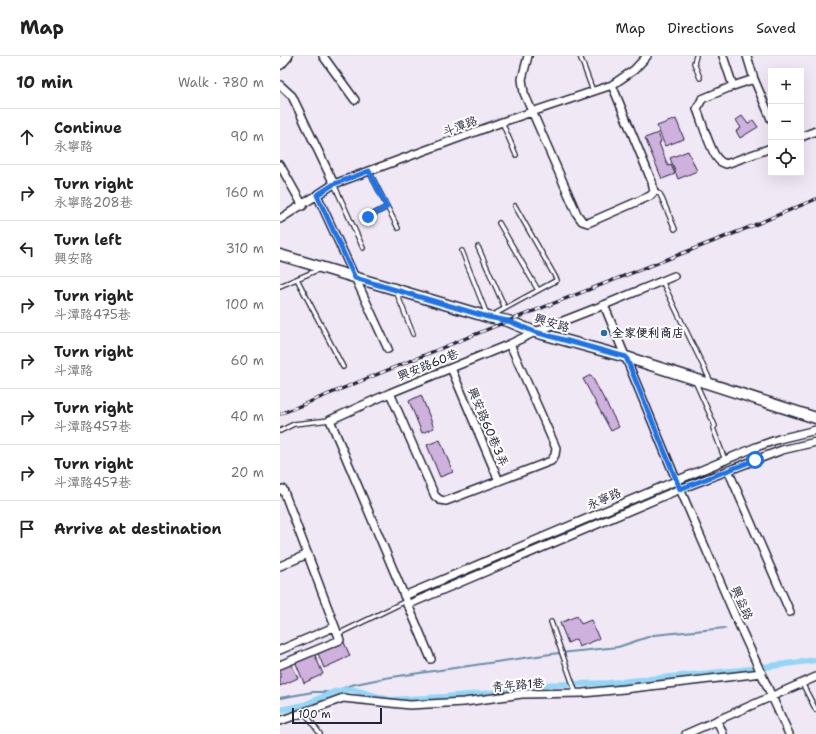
<!DOCTYPE html>
<html lang="en">
<head>
<meta charset="utf-8">
<style>
	body { margin:0; font-family:"Shantell Sans","LXGW WenKai TC",sans-serif; background:#f6f6f6; color:#222 }
	.controls { position:absolute; right:12px; top:12px; display:grid; overflow:hidden; border-radius:0px; box-shadow:0 4px 16px #0002 }
	.controls button { width:36px; height:36px; display:grid; place-items:center; padding:0; border:0; border-bottom:1px solid #e0e0e0; background:#fff; color:#222; font:20px sans-serif }
	.scale { position:absolute; left:12px; bottom:10px; width:90px; box-sizing:border-box; padding-left:4px; border:2px solid #22223b; border-top:0; font-size:11px; line-height:14px; white-space:nowrap; color:#22223b; -webkit-text-stroke:3px #fff; paint-order:stroke }
	.stop { position:absolute; width:12px; height:12px; margin:-9px; border:3px solid #1a73e8; border-radius:50%; background:#fff }
	.stop.end { background:#1a73e8; border-color:#fff; box-shadow:0 1px 4px #0008 }
	.list { margin:0; padding:0; list-style:none }
	h2 { display:flex; justify-content:space-between; align-items:center; height:52px; margin:0; padding:0 16px; font-size:17px }
	h2 small { font-size:13px; font-weight:400; color:#767676 }
	.list li { display:grid; grid-template-columns:26px 1fr auto; gap:12px; align-items:center; box-sizing:border-box; height:56px; padding:0 16px; border-top:1px solid #e0e0e0 }
	.list b { display:block; font-size:15px; white-space:nowrap }
	.list p { margin:0; font-size:13px; white-space:nowrap; color:#767676 }
	.list em { font-size:13px; font-style:normal; color:#767676 }
	.icon { flex:none; width:22px; height:22px; fill:none; stroke:currentColor; stroke-width:2; stroke-linecap:round; stroke-linejoin:round }
	.map { position:relative; flex:none; width:536px; height:678px; overflow:hidden }
	header { display:flex; align-items:center; gap:24px; box-sizing:border-box; height:56px; padding:0 20px; background:#fff; border-bottom:1px solid #e0e0e0 }
	header strong { font-size:19px }
	nav { display:flex; gap:22px; margin-inline-start:auto; font-size:14px }
	main { display:flex }
	aside { flex:1; background:#fff }
	.map>svg:first-child { display:block }
	.lines { fill:none; stroke-linecap:round; stroke-linejoin:round }
	.stream { stroke:#668eab; stroke-width:2 }
	.canal { stroke:#93d6f5; stroke-width:6 }
	.building { fill:#cfb1de; stroke:#22223b }
	.lane-casing { stroke:#22223b; stroke-width:6 }
	.street-casing { stroke:#22223b; stroke-width:10 }
	.secondary-casing { stroke:#22223b; stroke-width:13 }
	.lane { stroke:#fff; stroke-width:3.5 }
	.street { stroke:#fff; stroke-width:7 }
	.secondary { stroke:#fff; stroke-width:10 }
	.rail-casing { stroke:#22223b; stroke-width:3.5 }
	.rail { stroke:#fff; stroke-width:2; stroke-dasharray:6; stroke-linecap:butt }
	.route { stroke:#1a73e8; stroke-width:5 }
	.poi-dot { fill:#1f6fb2; stroke:#fff; stroke-width:1.5 }
	.labels { text-anchor:middle; dominant-baseline:central; stroke-width:4; stroke-linejoin:round; paint-order:stroke }
	.street-label { font-size:12px; fill:#22223b; stroke:#fff }
	.poi-label { font-size:12px; font-weight:bold; fill:#22223b; stroke:#fff; text-anchor:start }
</style>
</head>
<body>
<header>
<strong>Map</strong>
<nav><a>Map</a><a>Directions</a><a>Saved</a></nav>
</header>
<main>
<aside>
<h2>10 min<small>Walk · 780 m</small></h2>
<ul class="list">
<li><svg class="icon" aria-label="ahead" viewBox="0 0 24 24"><path d="M12 20V5M6 11l6-6 6 6"/></svg><div><b>Continue</b><p>永寧路</p></div><em>90 m</em></li>
<li><svg class="icon" aria-label="right" viewBox="0 0 24 24"><path d="M7 20v-9h11M14 6l5 5-5 5"/></svg><div><b>Turn right</b><p>永寧路208巷</p></div><em>160 m</em></li>
<li><svg class="icon" aria-label="left" viewBox="0 0 24 24"><path d="M17 20v-9H6M10 6l-5 5 5 5"/></svg><div><b>Turn left</b><p>興安路</p></div><em>310 m</em></li>
<li><svg class="icon" aria-label="right" viewBox="0 0 24 24"><path d="M7 20v-9h11M14 6l5 5-5 5"/></svg><div><b>Turn right</b><p>斗潭路475巷</p></div><em>100 m</em></li>
<li><svg class="icon" aria-label="right" viewBox="0 0 24 24"><path d="M7 20v-9h11M14 6l5 5-5 5"/></svg><div><b>Turn right</b><p>斗潭路</p></div><em>60 m</em></li>
<li><svg class="icon" aria-label="right" viewBox="0 0 24 24"><path d="M7 20v-9h11M14 6l5 5-5 5"/></svg><div><b>Turn right</b><p>斗潭路457巷</p></div><em>40 m</em></li>
<li><svg class="icon" aria-label="right" viewBox="0 0 24 24"><path d="M7 20v-9h11M14 6l5 5-5 5"/></svg><div><b>Turn right</b><p>斗潭路457巷</p></div><em>20 m</em></li>
<li><svg class="icon" aria-label="arrive" viewBox="0 0 24 24"><path d="M6 21V4h12l-3 4 3 4H6"/></svg><div><b>Arrive at destination</b></div></li>
</ul>
</aside>
<div class="map">
<svg width="536" height="678" viewBox="0 0 536 678">
	<rect width="100%" height="100%" fill="#f1e8f5"/>
	<filter id="ink" filterUnits="userSpaceOnUse"><feTurbulence type="fractalNoise" baseFrequency=".025" numOctaves="2"/><feDisplacementMap in="SourceGraphic" scale="8" xChannelSelector="R" yChannelSelector="G"/><feConvolveMatrix kernelMatrix="1 2 1 2 8 2 1 2 1" color-interpolation-filters="sRGB"/></filter>
	<g filter="url(#ink)">
		<g class="lines">
			<path class="stream" d="M0,642L33,636H54L71,629L105,622L271,598L338,591L374,579L445,572"/>
			<path class="canal" d="M0,654L24,649L54,636L71,633L109,644L164,641L212,637L259,629L329,627L461,614L536,604"/>
		</g>
		<path class="building" d="M462,60L468,68L473,64L478,71L460,82L456,75L461,72L456,64Z
			M396,63L404,83L385,90L377,70Z
			M378,77L381,86L379,87L388,110L391,109L395,118L382,123L365,82Z
			M408,95L417,115L398,123L390,102Z
			M311,319L339,371L331,375L303,323Z
			M141,339L154,372L142,377L129,345Z
			M160,384L173,416L160,421L147,389Z
			M297,560L301,568L311,564L319,583L299,591L296,583L288,587L280,567Z
			M63,584L70,600L44,612L37,595Z
			M34,597L43,618L24,627L15,605Z
			M11,607L18,622L0,630V612Z"/>
		<g class="lines">
			<defs>
				<path id="lane" d="M300,0L313,35
					M416,0L414,7L420,22
					M222,66L236,99
					M89,115L118,172
					M54,128L83,192
					M374,136L380,138L395,173
					M88,161L107,151
					M219,167L258,234
					M198,191L225,252
					M182,195L207,259
					M17,223L63,311
					M382,225L431,326
					M0,230L40,213
					M116,235L133,278
					M213,259L277,224L235,150
					M415,325L435,370L433,372L445,404
					M0,375L14,368L50,364
					M271,566L296,637
					M58,578L126,545
					M522,627L536,654
					M25,657L40,678"/>
				<path id="street" d="M43,0L75,44
					M248,0L242,23L244,37L297,158L302,165L308,167L370,140L374,136L372,126L332,29
					M443,0L453,30
					M467,0L474,23L491,63
					M474,23L453,30L422,43L417,53C422,65 430,95 438,103C440,106 443,107 446,108L491,92
					M0,29L12,40L54,128
					M521,81L536,75
					M0,109L23,150
					M37,139L108,293
					M0,163L54,128L222,66L332,29L354,14L367,0
					M324,249L400,433L455,560L509,678
					M171,312L219,425
					M110,337L155,440L160,444L166,445L271,405L275,399L276,392L230,288
					M448,414L510,556
					M0,434L3,433L60,584L0,609
					M0,510L28,498
					M124,540L476,391L499,383L536,374
					M127,549L400,433L502,394L536,386
					M0,594L54,571
					M151,603L50,364L110,337L171,312L230,288L255,276L324,249L394,220
					M437,664L443,678
					M0,665L63,642L130,649L184,646L242,638L303,637L344,633L482,617
					M406,678L536,621"/>
				<path id="secondary" d="M0,8L7,0
					M0,199L208,261L228,265L255,276L346,301L536,362"/>
			</defs>
			<use href="#lane" class="lane-casing"/>
			<use href="#street" class="street-casing"/>
			<use href="#secondary" class="secondary-casing"/>
			<use href="#lane" class="lane"/>
			<use href="#street" class="street"/>
			<use href="#secondary" class="secondary"/>
			<defs>
				<path id="rail" d="M0,358L228,265L460,175L536,143"/>
			</defs>
			<use href="#rail" class="rail-casing"/>
			<use href="#rail" class="rail"/>
		</g>
	</g>
	<g class="lines" filter="url(#ink)">
		<path class="route" d="M88,161L107,151L89,115L54,128L37,139L75,222L208,261L228,265L255,276L346,301L400,433L475,404"/>
	</g>
	<circle class="poi-dot" cx="324" cy="277" r="4"/>
	<g class="labels">
		<g class="street-label">
			<text transform="translate(180 70) rotate(-20)">斗潭路</text>
			<text transform="translate(272 267) rotate(17)">興安路</text>
			<text transform="translate(148 309) rotate(-22)">興安路60巷</text>
			<text transform="translate(208 371) rotate(67)">興安路60巷3弄</text>
			<text transform="translate(324 443) rotate(-23)">永寧路</text>
			<text transform="translate(462 547) rotate(66)">興益路</text>
			<text transform="translate(238 629) rotate(-5)">青年路1巷</text>
		</g>
		<g class="poi-label">
			<text x="332" y="277">全家便利商店</text>
		</g>
	</g>
</svg>
<div class="controls">
<button>+</button>
<button>−</button>
<button><svg class="icon" aria-label="locate" viewBox="0 0 24 24"><circle cx="12" cy="12" r="6"/><path d="M12 2v4M12 18v4M2 12h4M18 12h4"/></svg></button>
</div>
<div class="scale">100 m</div>
<div class="stop" style="left:475px;top:404px"></div>
<div class="stop end" style="left:88px;top:161px"></div>
</div>
</main>
</body>
</html>
